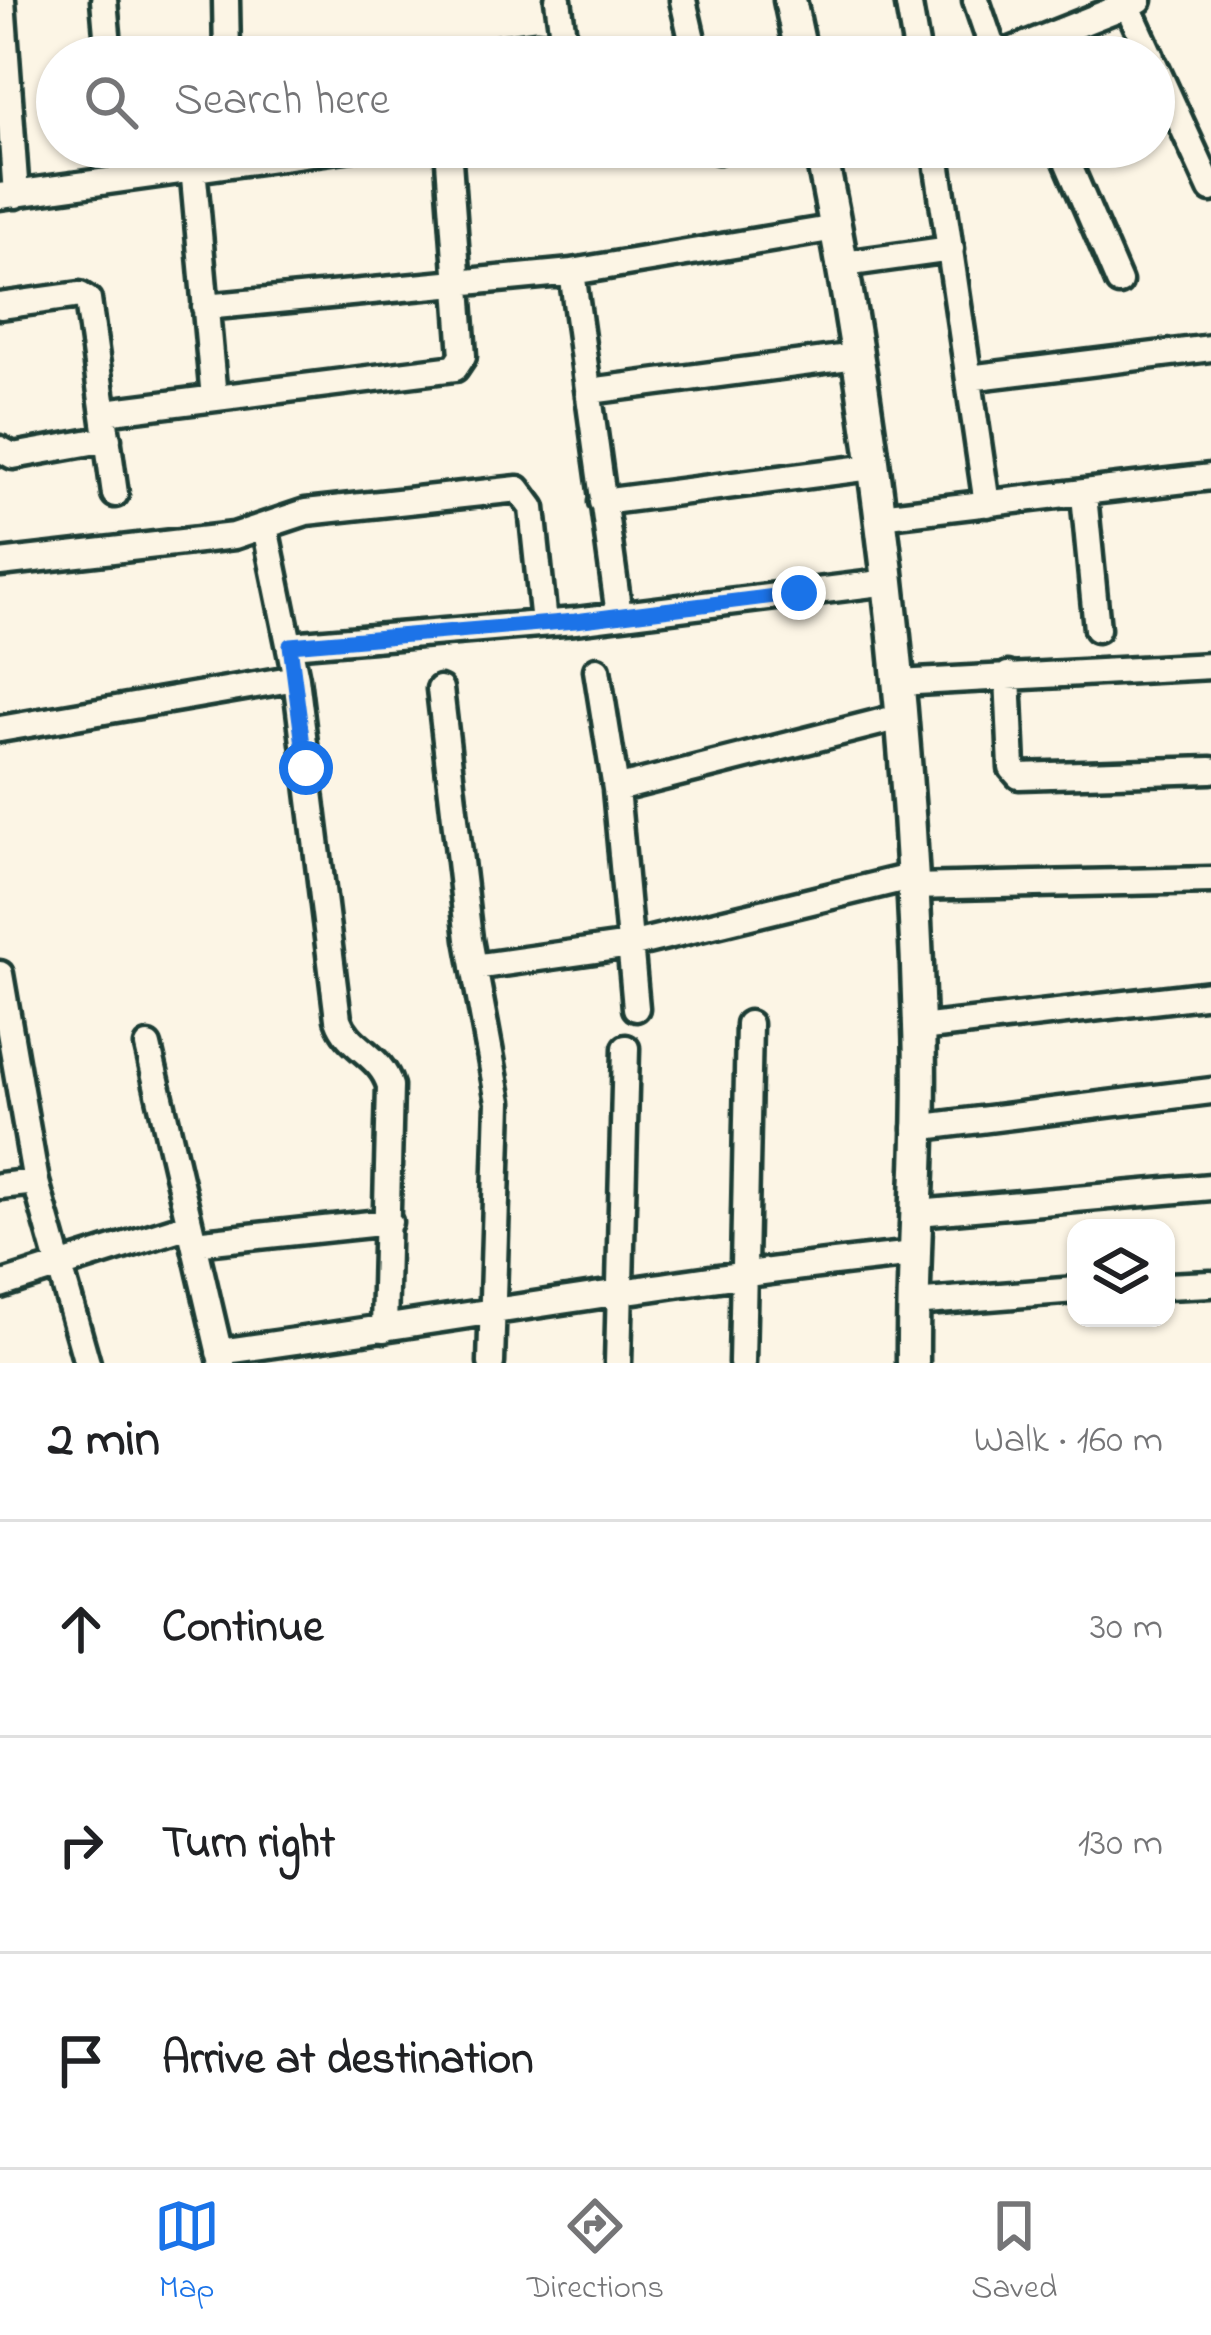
<!DOCTYPE html>
<html lang="en">
<head>
<meta charset="utf-8">
<style>
	body { margin:0; font-family:"Indie Flower",sans-serif; background:#f6f6f6; color:#202124 }
	.controls { position:absolute; right:36px; bottom:36px; display:grid; overflow:hidden; border-radius:24px; box-shadow:0 3px 9px #0004 }
	.controls button { width:108px; height:108px; display:grid; place-items:center; padding:0; border:0; border-bottom:3px solid #e0e0e0; background:#fff; color:#202124; font:60px sans-serif }
	.stop { position:absolute; width:36px; height:36px; margin:-27px; border:9px solid #1a73e8; border-radius:50%; background:#fff }
	.stop.end { background:#1a73e8; border-color:#fff; box-shadow:0 3px 12px #0008 }
	.list { margin:0; padding:0; list-style:none }
	h2 { display:flex; justify-content:space-between; align-items:center; height:156px; margin:0; padding:0 48px; font-size:51px }
	h2 small { font-size:39px; font-weight:400; color:#757577 }
	.list li { display:grid; grid-template-columns:78px 1fr auto; gap:36px; align-items:center; box-sizing:border-box; height:216px; padding:0 48px; border-top:3px solid #e0e0e0 }
	.list b { display:block; font-size:45px; white-space:nowrap }
	.list em { font-size:39px; font-style:normal; color:#757577 }
	.icon { flex:none; width:66px; height:66px; fill:none; stroke:currentColor; stroke-width:2; stroke-linecap:round; stroke-linejoin:round }
	.map { position:relative; flex:none; width:1211px; height:1363px; overflow:hidden }
	.search { position:absolute; background:#fff; box-shadow:0 3px 9px #0004; left:36px; right:36px; top:36px; height:132px; display:flex; align-items:center; gap:30px; box-sizing:border-box; padding:0 42px; border-radius:66px; color:#757577; font-size:45px }
	.sheet { height:804px; background:#fff }
	nav { display:flex; justify-content:space-around; align-items:center; box-sizing:border-box; height:168px; border-top:3px solid #e0e0e0; background:#fff; font-size:33px; color:#757577 }
	nav a { display:grid; justify-items:center; gap:6px }
	nav .on { color:#1a73e8 }
	.map>svg:first-child { display:block }
	.lines { fill:none; stroke-linecap:round; stroke-linejoin:round }
	.minor-casing { stroke:#1f3d34; stroke-width:33 }
	.tertiary-casing { stroke:#1f3d34; stroke-width:39 }
	.minor { stroke:#fcf5e5; stroke-width:24 }
	.tertiary { stroke:#fcf5e5; stroke-width:30 }
	.route { stroke:#1a73e8; stroke-width:15 }
</style>
</head>
<body>
<div class="map">
<svg width="1211" height="1363" viewBox="0 0 1211 1363">
	<rect width="100%" height="100%" fill="#fcf5e5"/>
	<filter id="ink" filterUnits="userSpaceOnUse"><feTurbulence type="fractalNoise" baseFrequency=".00833" numOctaves="2"/><feDisplacementMap in="SourceGraphic" scale="24" xChannelSelector="R" yChannelSelector="G"/><feConvolveMatrix kernelMatrix="1 2 1 2 8 2 1 2 1" color-interpolation-filters="sRGB"/></filter>
	<g filter="url(#ink)">
		<g class="lines">
			<defs>
				<path id="minor" d="M2,0L16,195
					M104,0L109,57
					M226,0L227,57
					M558,0L566,57
					M683,0L696,57
					M908,0L918,57
					M976,0L991,44L1003,54L1139,0
					M1125,0L1151,57
					M449,57L535,45L564,48
					M1154,64L1211,189
					M127,147L132,175
					M717,147L718,150
					M935,147L987,504
					M1061,147L1119,282
					M193,167L214,398
					M0,196L353,147
					M844,264L951,249
					M572,272L619,615
					M0,306L80,295L88,300L115,494
					M205,307L572,272L836,228
					M969,378L1211,348
					M590,391L856,356
					M105,412L455,368L463,356L448,147
					M0,449L13,456L108,439
					M1084,495L1097,629
					M602,502L872,467
					M880,516L1211,477
					M265,527L296,678L338,1019C348,1049 381,1054 390,1086L384,1329
					M0,563L234,536L306,512L518,489L532,508L544,623
					M290,645L575,621L889,582
					M597,670L616,789L636,1008
					M1008,675L1012,768L1019,776L1211,770
					M898,683L1211,666
					M440,689L469,939L499,1102L491,1363
					M0,729L296,678
					M616,789L900,717
					M911,887L1211,880
					M474,967L630,945L910,877
					M0,974L36,1182L87,1363
					M920,1028L1211,994
					M148,1046L222,1363
					M916,1128L1211,1091
					M0,1186L36,1182
					M918,1213L1211,1187
					M194,1243L389,1222
					M0,1285L189,1225
					M1166,1286L1211,1284
					M913,1303L1076,1290
					M219,1352C451,1320 682,1278 915,1254
					M618,1363L626,1048
					M742,1363L749,1024"/>
				<path id="tertiary" d="M790,0L802,57
					M820,147C878,435 911,731 919,1026C923,1138 912,1251 913,1363"/>
			</defs>
			<use href="#minor" class="minor-casing"/>
			<use href="#tertiary" class="tertiary-casing"/>
			<use href="#minor" class="minor"/>
			<use href="#tertiary" class="tertiary"/>
		</g>
	</g>
	<g class="lines" filter="url(#ink)">
		<path class="route" d="M306,768L290,645L575,621L799,593"/>
	</g>
</svg>
<div class="controls">
<button><svg class="icon" aria-label="layers" viewBox="0 0 24 24"><path d="M12 4l9 5-9 5-9-5zM3 14l9 5 9-5"/></svg></button>
</div>
<div class="stop" style="left:306px;top:768px"></div>
<div class="stop end" style="left:799px;top:593px"></div>
<div class="search"><svg class="icon" aria-label="search" viewBox="0 0 24 24"><circle cx="10" cy="10" r="6"/><path d="M15 15l6 6"/></svg>Search here</div>
</div>
<section class="sheet">
<h2>2 min<small>Walk · 160 m</small></h2>
<ul class="list">
<li><svg class="icon" aria-label="ahead" viewBox="0 0 24 24"><path d="M12 20V5M6 11l6-6 6 6"/></svg><div><b>Continue</b></div><em>30 m</em></li>
<li><svg class="icon" aria-label="right" viewBox="0 0 24 24"><path d="M7 20v-9h11M14 6l5 5-5 5"/></svg><div><b>Turn right</b></div><em>130 m</em></li>
<li><svg class="icon" aria-label="arrive" viewBox="0 0 24 24"><path d="M6 21V4h12l-3 4 3 4H6"/></svg><div><b>Arrive at destination</b></div></li>
</ul>
</section>
<nav>
<a class="on"><svg class="icon" aria-label="map" viewBox="0 0 24 24"><path d="M3 6l6-2 6 2 6-2v14l-6 2-6-2-6 2zM9 4v14M15 6v14"/></svg>Map</a>
<a><svg class="icon" aria-label="directions" viewBox="0 0 24 24"><path d="M12 3l9 9-9 9-9-9zM9 14v-3h6M13 9l2 2-2 2"/></svg>Directions</a>
<a><svg class="icon" aria-label="saved" viewBox="0 0 24 24"><path d="M7 4h10v16l-5-4-5 4z"/></svg>Saved</a>
</nav>
</body>
</html>
